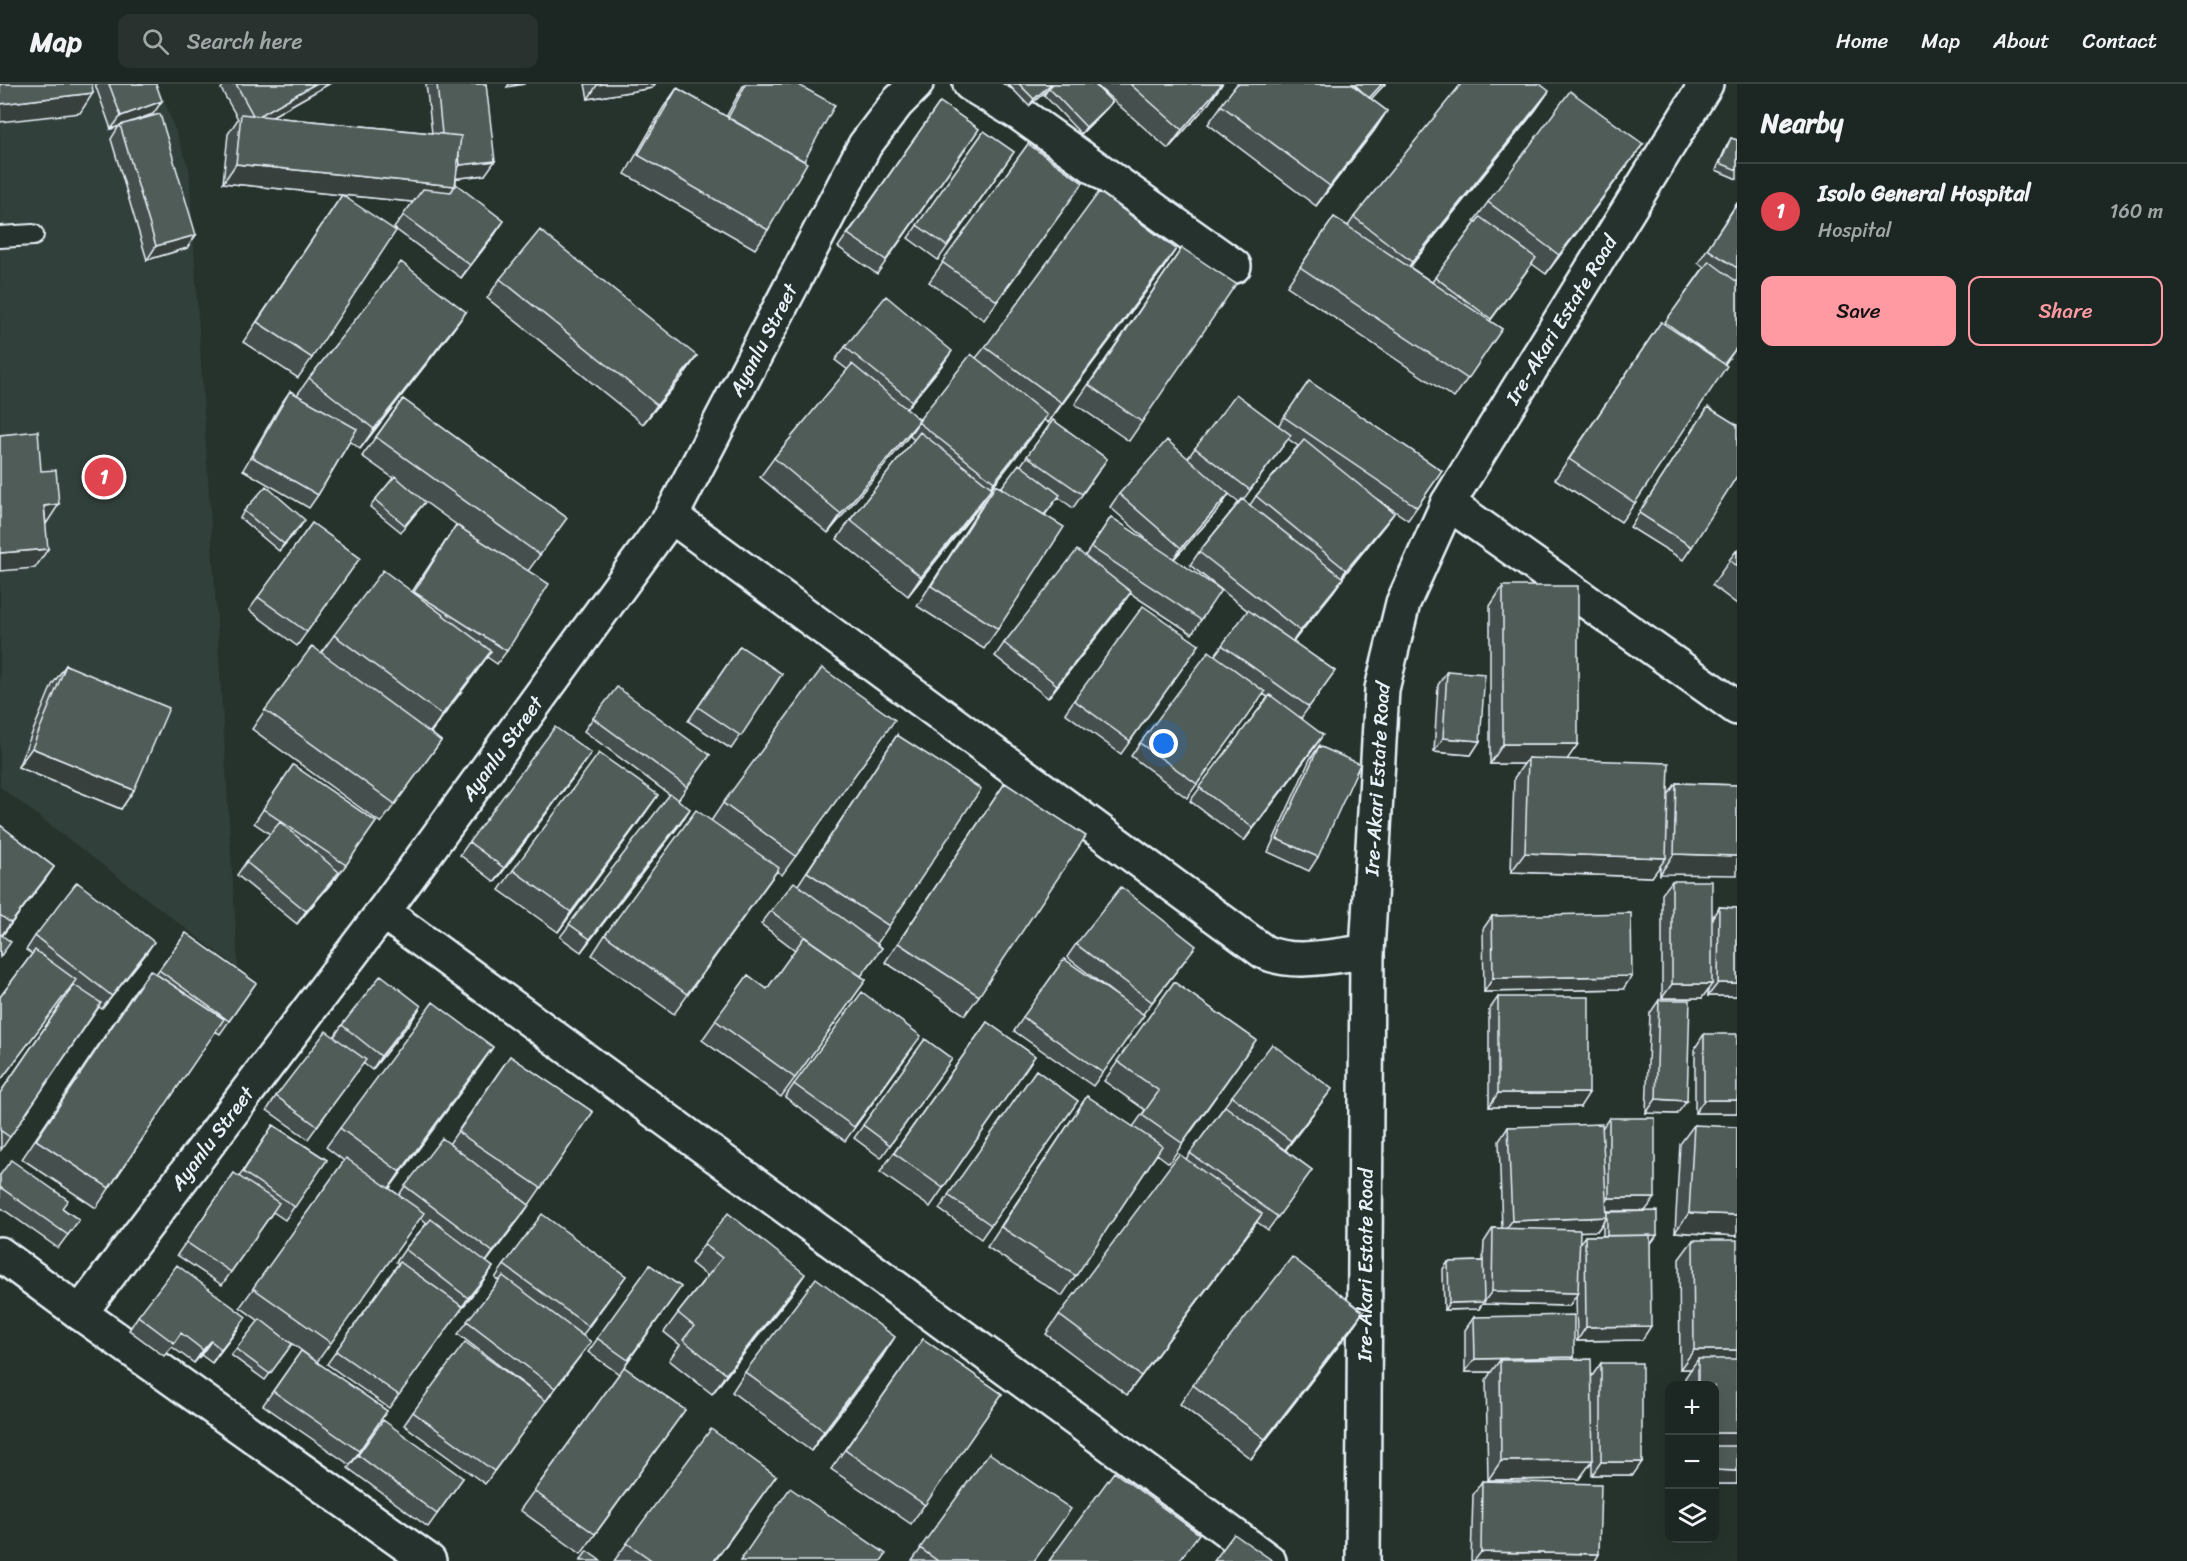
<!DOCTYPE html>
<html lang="en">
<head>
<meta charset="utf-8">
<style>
	body { margin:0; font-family:Sriracha,sans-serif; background:#29322f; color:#f1f3f6 }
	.controls { position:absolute; right:18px; bottom:18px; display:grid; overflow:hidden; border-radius:12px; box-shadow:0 6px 24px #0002 }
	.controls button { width:54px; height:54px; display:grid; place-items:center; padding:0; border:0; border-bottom:2px solid #3a4340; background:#1c2622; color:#f1f3f6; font:30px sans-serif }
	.you { position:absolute; left:1164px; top:660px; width:21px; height:21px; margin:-15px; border:4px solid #fff; border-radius:50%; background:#1a73e8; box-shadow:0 0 0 9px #1a73e833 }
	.badge { display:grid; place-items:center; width:39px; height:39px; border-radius:50%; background:#ff9aa2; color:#fff; font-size:20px; font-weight:700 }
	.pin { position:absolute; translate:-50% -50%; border:3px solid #fff; box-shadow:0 2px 6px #0006 }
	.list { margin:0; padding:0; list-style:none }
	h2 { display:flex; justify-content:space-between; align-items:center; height:78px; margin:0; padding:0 24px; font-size:26px }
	h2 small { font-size:20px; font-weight:400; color:#a0a5a5 }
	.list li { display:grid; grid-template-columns:39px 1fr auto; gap:18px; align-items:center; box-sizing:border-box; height:96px; padding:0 24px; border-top:2px solid #3a4340 }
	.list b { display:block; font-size:22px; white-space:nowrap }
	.list p { margin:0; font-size:20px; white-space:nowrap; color:#a0a5a5 }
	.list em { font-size:20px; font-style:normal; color:#a0a5a5 }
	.actions { display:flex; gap:12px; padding:18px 24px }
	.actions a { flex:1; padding:14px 0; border:2px solid #ff9aa2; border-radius:12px; text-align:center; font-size:21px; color:#ff9aa2 }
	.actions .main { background:#ff9aa2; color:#111 }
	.icon { flex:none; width:33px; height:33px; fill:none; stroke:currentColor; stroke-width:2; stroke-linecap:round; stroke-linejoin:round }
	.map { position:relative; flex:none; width:1737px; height:1477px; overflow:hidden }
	header { display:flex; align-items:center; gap:36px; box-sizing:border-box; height:84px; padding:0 30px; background:#1c2622; border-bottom:2px solid #3a4340 }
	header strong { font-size:28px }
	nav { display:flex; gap:33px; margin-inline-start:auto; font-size:21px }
	.search { width:420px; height:54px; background:#29322f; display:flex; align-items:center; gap:15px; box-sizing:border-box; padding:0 21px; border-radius:12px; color:#a0a5a5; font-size:22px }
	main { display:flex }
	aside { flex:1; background:#1c2622 }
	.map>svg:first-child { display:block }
	.built { fill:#333f3a }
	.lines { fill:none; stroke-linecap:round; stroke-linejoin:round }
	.service-casing { stroke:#e8f1f8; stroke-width:24 }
	.minor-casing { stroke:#e8f1f8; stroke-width:38 }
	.tertiary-casing { stroke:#e8f1f8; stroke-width:38 }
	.service { stroke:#26332d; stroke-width:20 }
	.minor { stroke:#26332d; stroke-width:33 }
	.tertiary { stroke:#26332d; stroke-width:33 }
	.wall { fill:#454f4d; stroke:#e8f1f8; stroke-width:1.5; fill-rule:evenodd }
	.shaded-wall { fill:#38403e; stroke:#e8f1f8; stroke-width:1.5 }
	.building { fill:#505c59; stroke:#e8f1f8; stroke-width:1.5 }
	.labels { text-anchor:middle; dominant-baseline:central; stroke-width:4.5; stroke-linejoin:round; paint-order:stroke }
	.street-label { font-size:20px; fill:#e8f1f8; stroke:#26332d }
</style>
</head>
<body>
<header>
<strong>Map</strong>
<div class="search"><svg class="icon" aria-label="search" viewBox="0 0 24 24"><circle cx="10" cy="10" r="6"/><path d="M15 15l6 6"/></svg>Search here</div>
<nav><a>Home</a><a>Map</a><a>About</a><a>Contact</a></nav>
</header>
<main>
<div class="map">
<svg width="1737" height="1477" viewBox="0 0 1737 1477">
	<rect width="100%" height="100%" fill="#26332d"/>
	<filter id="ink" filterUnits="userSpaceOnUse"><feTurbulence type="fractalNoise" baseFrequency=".0167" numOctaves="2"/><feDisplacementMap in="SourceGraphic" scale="12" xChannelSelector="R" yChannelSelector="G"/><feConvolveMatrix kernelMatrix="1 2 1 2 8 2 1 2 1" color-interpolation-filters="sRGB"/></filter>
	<g filter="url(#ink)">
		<path class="built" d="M0,0H158L189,84L238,884L0,703Z"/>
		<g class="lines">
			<defs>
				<path id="service" d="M0,153L33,151"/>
				<g id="minor">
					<path d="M970,0L1020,30L1234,182"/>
					<path d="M1448,419L1737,624"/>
					<path d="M671,432L1264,868C1295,882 1334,871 1367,868"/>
					<path d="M383,828L1269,1477"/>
					<path d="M0,1170L80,1229L429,1477"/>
					<path id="s1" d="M80,1229L383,828L671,432L865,61L897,19L916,0"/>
				</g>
				<g id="tertiary">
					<path id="s2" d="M1363,1477L1367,868L1382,605L1403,519L1448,419L1706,0"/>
				</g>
			</defs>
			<use href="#service" class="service-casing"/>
			<use href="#minor" class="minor-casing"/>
			<use href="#tertiary" class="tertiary-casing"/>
			<use href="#service" class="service"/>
			<use href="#minor" class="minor"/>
			<use href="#tertiary" class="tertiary"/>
		</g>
		<path class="wall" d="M95,0H156L153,30L131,38L187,164L147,176L111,55L119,42L111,45Z
			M224,0H329L271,33L432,49L426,0H486L485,91L456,94V100L495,150L461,194L394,144L413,118L223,99L228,50L238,35L221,5Z
			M585,0H655L652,4L588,15Z
			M744,0H797L804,77L768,146L755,165L625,90L663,24L677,4L726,33Z
			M1008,0H1094L1112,18L1107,24L1081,50L1044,11L1049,4L1029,22Z
			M1095,0H1222L1209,19L1168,65Z
			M1237,0H1385L1371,15L1387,27L1374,47L1316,122L1208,40Z
			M1549,7L1535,27L1410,183L1432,198L1476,138L1474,137L1488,118L1643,60L1546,190L1532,180L1490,237L1502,245L1454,314L1287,202L1334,133L1348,142L1354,133Z
			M940,18L979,45L877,190L838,163Z
			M984,47L1014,68L938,176L908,154Z
			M1731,54L1737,56V95L1716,86L1727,61Z
			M1028,60L1069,118L984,236L929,198Z
			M342,111L312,274L298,294L243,258Z
			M1737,119V263L1725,280L1635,419L1621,438L1555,395L1661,238L1664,240L1704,183L1698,179Z
			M1182,164L1142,338L1129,357L1075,320Z
			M1176,165L1048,339L1044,336L991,404L978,424L908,512L837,455L850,436L914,356L909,351L828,449L760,393L774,374L848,286L835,276L845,263L943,280L906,325L919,336L976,274L985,263Z
			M500,195L697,272L683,292L643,340L487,214Z
			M466,228L452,247L360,365L350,357L318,411L309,424L243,386L281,320L290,307L297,311L309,294Z
			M1309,297L1442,387L1408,436L1377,415L1394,429L1384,442L1342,494H1343L1333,508L1293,558L1335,587L1301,634L1314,664L1244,757L1190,717L1268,613L1263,610L1187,714L1131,672L1140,659L1215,571L1248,527L1190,481L1199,468L1239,418L1229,410L1220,424L1174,475L1201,536L1192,550L1130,509L1121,522L1048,614L995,572L1004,559L1085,472L1111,433L1153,461L1110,423L1119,410L1188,374L1195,364L1278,342ZM1288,355L1298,362L1256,412L1250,421L1243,416Z
			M403,315L567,434L528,487L507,567L497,580L487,573L430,648L441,657L381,739L252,645L265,626L321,569L334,551L412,508L456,441L472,452L425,418L401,448L370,423L393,394L362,372Z
			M1708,323L1692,463L1683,476L1630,443Z
			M1053,336L1107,375L1073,424L1058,413L1045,431L998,545L984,565L917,522L983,420L996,401L1001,404L1021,381Z
			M244,427L300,443L279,467L240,434Z
			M312,439L360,474L297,562L249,526Z
			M1737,466V520L1712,501Z
			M1503,502L1578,660L1567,675L1668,711L1676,699L1737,701L1660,790V781L1652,793L1511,788L1514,694L1524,680H1490V522Z
			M1199,561L1121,670L1065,629L1074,616Z
			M740,562L782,590L731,665L688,637Z
			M66,581L134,706L121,725L18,683L52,601Z
			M1447,587L1480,657L1471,671L1434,668L1438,601Z
			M593,634L710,671L678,716L681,739L581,868L560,853L670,711L584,647Z
			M897,651L889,842L877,860L882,864L861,892L866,896L781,1013L702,956L748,891L767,905L795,866L761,840L771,827L798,801Z
			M881,655L782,791L777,787L674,930L592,871L605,851L711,737L723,719Z
			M1319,662L1318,773L1309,787L1268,768L1310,675Z
			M293,681L376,738L336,795L335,794L297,840L237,791L246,778L270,750L254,739Z
			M581,683L495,798L460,771L469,758Z
			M1005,699L979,912L965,931L885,878Z
			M658,711L558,848L499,806L513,786Z
			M0,741L54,783L2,852L0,873Z
			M1672,797L1712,834L1719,823L1737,824V912H1708V905L1702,914H1662V810Z
			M1492,832L1623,905L1484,908L1483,845Z
			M186,849L256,899L220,950L215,947L96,1124L22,1075L136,905L156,890Z
			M35,852L145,871L102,925L99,923L1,1066L0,1009L73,902L72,901L0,997V913L32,870L26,866Z
			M1076,860L1186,875L1143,930L1144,931L1093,1002L1014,947L1064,875L1121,915L1067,873Z
			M1174,898L1256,956L1169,1079L1157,1070L1062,1212L987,1163L1087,1012L1133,1043L1145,1026L1104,997Z
			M1498,913L1580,1023H1489V926Z
			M1659,916L1677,1030L1646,1029L1650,929Z
			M421,922L412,936L372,986L363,979L308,1055L267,1026L276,1012L334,953L342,941Z
			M987,938L1035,972L930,1123L880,1088Z
			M1704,950L1737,1029H1695V964Z
			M925,955L952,975L881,1074L854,1054Z
			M493,963L389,1104L399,1111L405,1102L449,1060L510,972L593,1028L520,1134L486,1178L493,1183L463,1223L389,1324L327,1280L398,1180L396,1178L405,1165L427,1139L420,1134L317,1278L291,1259L287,1267L265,1296L231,1271L259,1237L240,1223L344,1077L326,1063L340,1044Z
			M912,965L845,1057L785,1013L794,1000Z
			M1036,986L1078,1017L981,1155L939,1125Z
			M1232,1012L1322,1018L1285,1066L1312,1086L1268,1146L1257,1138L1127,1311L1046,1250L1059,1231L1186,1075Z
			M1609,1034L1645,1127L1657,1151L1652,1158H1650L1642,1256L1577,1257L1576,1211L1569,1222L1482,1220L1479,1225L1444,1226L1443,1185L1448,1178L1483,1177L1484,1158L1493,1144L1502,1145L1499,1057L1508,1043H1603ZM1607,1127H1645L1607,1129ZM1603,1139V1152H1585L1579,1160V1147H1597Z
			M273,1041L327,1076L285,1136L273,1128L222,1201L177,1171L234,1089L239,1093Z
			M1694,1041L1737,1152L1675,1148L1680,1060Z
			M0,1091L62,1124L79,1136L58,1164L0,1123Z
			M1693,1156L1737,1400H1714V1302H1685V1294L1691,1285H1680L1679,1175Z
			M704,1160L792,1209L712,1310L669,1276L680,1261L664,1248L678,1229L707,1192L691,1179Z
			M504,1181L626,1192L582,1252L591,1258L546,1317L458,1250L499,1197L495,1194Z
			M650,1181L681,1203L624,1283L685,1326L581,1470L520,1426L619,1290L588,1268Z
			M1363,1228L1350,1247L1251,1375L1180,1320L1193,1301Z
			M138,1232L237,1246L212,1279L201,1271L194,1279L172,1263L164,1272L129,1246Z
			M1474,1233L1573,1275L1592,1292L1601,1279L1633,1391H1592V1377L1579,1395L1488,1396L1486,1296L1491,1288H1465V1246Z
			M923,1255L1002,1310L911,1440L831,1385Z
			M301,1267L387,1327L350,1381L263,1321Z
			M882,1273L811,1367L732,1308L745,1288Z
			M413,1328L536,1330L485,1400L404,1341Z
			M989,1369L1034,1477H912Z
			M358,1371L463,1394L428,1443L348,1384Z
			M776,1392L715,1477H614L627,1459Z
			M1482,1397L1599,1470L1595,1477H1471L1473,1411Z"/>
		<path class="shaded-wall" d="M315,0H329L246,47L255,34Z
			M509,0H525L507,3Z
			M606,0H655L652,4L588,15L597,1Z
			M1051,0H1054L1029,22L1034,15Z
			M1222,0L1209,19L1168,65L1182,46Z
			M1382,0H1385L1360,27L1369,14Z
			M1549,7L1535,27L1398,198L1412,178Z
			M93,9L80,29L0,38V20Z
			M162,17L153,30L111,45L121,32Z
			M1112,18L1107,24L1081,50L1086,43Z
			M1387,27L1374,47L1316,122L1330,102Z
			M1643,60L1629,79L1546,190L1559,171Z
			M495,77L485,91L451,95L460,81Z
			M236,80L455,102L442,121L223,99Z
			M504,137L495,150L461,194L470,181Z
			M196,151L187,164L147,176L156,162Z
			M1176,165L1163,185L1048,339L1062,319Z
			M466,228L452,247L360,365L374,345Z
			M952,267L943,280L902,330L912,317Z
			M697,272L683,292L643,340L657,321Z
			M1047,331L1038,345L985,412L994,398Z
			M920,336L906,356L828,449L841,430Z
			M992,404L978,424L908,512L921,493Z
			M1229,410L1220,424L1172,477L1181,464Z
			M59,420L46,440L44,422Z
			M1394,429L1384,442L1337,500L1346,486Z
			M305,436L300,443L279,467L284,460Z
			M48,465L35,484L0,487V469Z
			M1343,494L1333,508L1290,561L1300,547Z
			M1131,508L1121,522L1048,614L1057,601Z
			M491,567L477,587L429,651L442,631Z
			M1323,651L1314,664L1244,757L1253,744Z
			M1443,654L1480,657L1471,671L1434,668Z
			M1503,660H1578L1564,680L1528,674L1524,680H1490Z
			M32,664L134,706L121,725L18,683Z
			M591,669L581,683L495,798L504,784Z
			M658,711L644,731L558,848L571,828Z
			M690,725L681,739L581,868L590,855Z
			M1525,769L1666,774L1652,793L1511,788Z
			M1674,770L1737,772V791L1660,790Z
			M54,783L45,796L1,852L11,839Z
			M339,788L330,801L297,840L306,827Z
			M154,858L145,871L102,925L112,912Z
			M1632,892L1623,905L1484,908L1493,894Z
			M1718,899H1737V912H1708Z
			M1672,900H1712L1702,914H1662Z
			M421,922L412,936L372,986L381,972Z
			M493,963L480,982L387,1108L400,1088Z
			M1332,1005L1322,1018L1282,1071L1291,1057Z
			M1498,1009H1589L1580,1023H1489Z
			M1656,1015L1687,1017L1677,1030L1646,1029Z
			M1704,1016H1737V1029H1695Z
			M1609,1114H1655L1645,1127H1600Z
			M529,1121L520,1134L484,1181L493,1168Z
			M1689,1129L1737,1131V1152L1675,1148Z
			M1262,1130L1248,1150L1127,1311L1141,1292Z
			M1607,1133L1597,1147L1502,1150L1512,1137Z
			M1657,1151L1652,1158H1603L1607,1152Z
			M493,1183L483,1197L459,1228L468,1214Z
			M805,1190L792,1209L712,1310L726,1290Z
			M1492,1207L1578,1209L1569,1222L1482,1220L1479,1225L1444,1226L1449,1219L1484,1218Z
			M1363,1228L1350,1247L1251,1375L1265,1355Z
			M246,1233L237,1246L212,1279L221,1265Z
			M1651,1242L1642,1256L1577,1257L1586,1243Z
			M895,1253L882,1273L811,1367L824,1347Z
			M211,1257L201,1271L194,1279L203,1266Z
			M591,1258L581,1271L546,1317L555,1304Z
			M1694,1266H1737V1285L1698,1275L1691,1285H1680Z
			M1574,1273L1565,1287L1500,1276L1491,1288H1465L1475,1275Z
			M1714,1349H1737V1368H1714Z
			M1593,1376L1579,1395L1488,1396L1501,1377Z
			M1601,1378H1642L1633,1391H1592Z
			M1714,1386L1737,1387V1400H1714Z
			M1481,1468L1599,1470L1595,1477H1474Z"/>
		<path class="building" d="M0,0H92L93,9L0,20Z
			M109,0H156L162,17L121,32Z
			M236,0H315L259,32L253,31Z
			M437,0H486L495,77L460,81L459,70L461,52L442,50Z
			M746,0H797L835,21L804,77L728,34Z
			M1019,0H1051L1034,15Z
			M1053,0H1094L1112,18L1086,43L1049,4Z
			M1130,0H1222L1182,46Z
			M1237,0H1351L1387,27L1330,102L1221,21Z
			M1354,0H1382L1369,14Z
			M1461,0H1540L1549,7L1412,178L1354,133Z
			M677,4L807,79L768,146L638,71Z
			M1570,7L1643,60L1559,171L1488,118Z
			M940,18L979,45L886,176L848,150Z
			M160,30L196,151L156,162L120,41Z
			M241,30L461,52L455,102L236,80Z
			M984,47L1014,68L947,162L917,141Z
			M1731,54L1737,56V86L1720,79Z
			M1028,60L1083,99L997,217L942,178Z
			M456,100L504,137L470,181L403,131L423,105L451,108L455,102Z
			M1099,108L1176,165L1062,319L985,263Z
			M342,111L396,147L312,274L257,238Z
			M1737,120V184L1707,165Z
			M1334,133L1502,245L1468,295L1300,183Z
			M1480,133L1536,174L1491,235L1435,193Z
			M540,146L697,272L657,321L500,195Z
			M1182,164L1236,200L1142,338L1089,301Z
			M1709,177L1737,198V263L1724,280L1665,238Z
			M401,178L466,228L374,345L309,294Z
			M886,212L952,267L912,317L845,263Z
			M1661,238L1727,282L1635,419L1569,375Z
			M971,270L1047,331L994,398L918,338L920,336H919Z
			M852,280L920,336L841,430L774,374Z
			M1309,297L1442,387L1417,423L1284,333Z
			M290,307L357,345L318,411L252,373Z
			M1236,310L1291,351L1250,406L1195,364Z
			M403,315L567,434L540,471L376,353Z
			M1708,323L1737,341V392L1692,463L1639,429Z
			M1053,336L1107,375L1082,410L1027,372Z
			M38,347L41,387L56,386L59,420L44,422L48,465L0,469V351Z
			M920,348L992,404L921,493L850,436Z
			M1167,356L1229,410L1181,464L1119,410Z
			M1304,356L1394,429L1346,486L1256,412Z
			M1019,380L1060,411L1044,431L1001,404Z
			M395,392L425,418L405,441L375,416Z
			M996,401L1064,443L998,545L931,502Z
			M266,402L305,436L284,460L244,427Z
			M1242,415L1343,494L1300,547L1199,468Z
			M1111,433L1221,506L1201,536L1091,463Z
			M312,439L360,474L307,548L258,513Z
			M456,441L549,500L507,567L414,508Z
			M1077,466L1131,508L1057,601L1004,559Z
			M1737,466V482L1729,476Z
			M383,486L491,567L442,631L334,551Z
			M1503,502H1578V660H1503Z
			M1143,522L1199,561L1130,657L1074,616Z
			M1248,526L1335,587L1309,623L1222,561Z
			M312,562L441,657L395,720L265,626Z
			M740,562L782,590L741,652L698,623Z
			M1209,567L1265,608L1197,700L1140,659Z
			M66,581L169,624L134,706L32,664Z
			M822,584L895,636L796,772L723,719Z
			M1447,587L1485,590L1480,657L1443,654Z
			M617,603L710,671L687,703L593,634Z
			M1270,611L1323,651L1253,744L1199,703Z
			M555,643L591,669L504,784L469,758Z
			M897,651L981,705L889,842L807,788Z
			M1319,662L1360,680L1318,773L1277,755Z
			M599,669L658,711L571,828L513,786Z
			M1528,674L1669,679L1666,774L1525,769Z
			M293,681L376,738L346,781L263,725Z
			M1005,699L1086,752L979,912L898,859Z
			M1676,699L1737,701V772L1674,770Z
			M670,710L690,725L590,855L569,840Z
			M696,726L779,784L687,910L605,851Z
			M280,738L339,788L306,827L246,778Z
			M0,741L54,783L11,839L0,831Z
			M1672,797H1712V900H1672Z
			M77,798L154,858L112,912L35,852Z
			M794,798L882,864L861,892L812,858L771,827Z
			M1121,803L1196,862L1152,918L1076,860Z
			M1719,823L1737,824V899H1718Z
			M1631,829L1632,892L1493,894L1492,832Z
			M186,849L256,899L229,937L159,886Z
			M0,850L11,858L0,873Z
			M804,853L866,896L795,994L715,936L748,891L767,905Z
			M35,866L76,896L0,997V913Z
			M1064,875L1144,931L1103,989L1023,933Z
			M150,886L224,935L109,1104L36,1056Z
			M381,891L421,922L381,972L342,941Z
			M1174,898L1256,956L1182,1059L1142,1031L1159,1007L1117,977Z
			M74,901L101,919L10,1053L0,1046V1009Z
			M862,908L921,952L854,1043L794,1000Z
			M1498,913H1589V1009H1498Z
			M1659,916H1690L1687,1017L1656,1015Z
			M433,918L493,963L400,1088L340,1044Z
			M987,938L1035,972L943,1104L894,1069Z
			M326,947L366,976L317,1042L276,1012Z
			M1704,950H1737V1016H1704Z
			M925,955L952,975L890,1061L863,1041Z
			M1272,960L1332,1005L1291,1057L1232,1012Z
			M510,972L593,1028L541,1104L458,1048Z
			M1036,986L1078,1017L991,1141L948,1111Z
			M1087,1012L1162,1062L1076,1192L1001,1143Z
			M1225,1022L1312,1086L1278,1133L1190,1069Z
			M1609,1034H1655V1114H1609Z
			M1602,1040L1607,1133L1512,1137L1508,1043Z
			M273,1041L327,1076L295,1123L243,1088Z
			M1694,1041L1737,1043V1131L1689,1129Z
			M442,1054L529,1121L493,1168L405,1102Z
			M1179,1070L1262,1130L1141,1292L1059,1231Z
			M346,1074L424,1129L331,1259L253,1204Z
			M11,1076L68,1116L62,1124L79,1136L68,1151L0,1103V1091Z
			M234,1089L279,1119L231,1188L186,1158Z
			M1657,1127V1151L1607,1152V1128Z
			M728,1129L805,1190L726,1290L683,1256L694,1242L678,1229L722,1174L704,1160Z
			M542,1130L626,1192L588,1242L504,1181Z
			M431,1135L493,1183L468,1214L405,1165Z
			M1493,1144L1580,1146L1578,1209L1492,1207Z
			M1650,1151L1651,1242L1586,1243L1585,1152Z
			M1693,1156H1737V1266H1694Z
			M1292,1173L1363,1228L1265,1355L1193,1301Z
			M1483,1177L1484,1218L1449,1219L1448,1178Z
			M400,1178L463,1223L399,1311L336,1267Z
			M177,1181L246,1233L221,1265L211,1257L203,1266L181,1249L174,1259L138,1232Z
			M650,1181L681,1203L628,1276L597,1254Z
			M503,1192L591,1258L555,1304L467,1237Z
			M816,1194L895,1253L824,1347L745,1288Z
			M1574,1231V1273L1475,1275L1474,1233Z
			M260,1235L292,1260L270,1290L236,1265Z
			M923,1255L1002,1310L925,1421L845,1366Z
			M465,1258L546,1317L494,1387L413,1328Z
			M301,1267L387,1327L359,1367L273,1307Z
			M1591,1275L1593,1376L1501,1377L1500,1276Z
			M1698,1275H1737V1349H1714V1302H1698Z
			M1601,1279H1642V1378H1601Z
			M624,1283L685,1326L595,1450L534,1407Z
			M383,1336L463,1394L437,1430L358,1371Z
			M711,1345L776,1392L714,1477H653L627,1459Z
			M1714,1362H1737V1387L1714,1386Z
			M989,1369L1071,1425L1034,1477H938L920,1464Z
			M1114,1388L1199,1450L1179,1477H1049Z
			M1482,1397L1601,1400L1599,1470L1481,1468Z
			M790,1404L886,1470L881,1477H740Z
			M1234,1450L1273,1477H1214Z
			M587,1467L601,1477H580Z"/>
	</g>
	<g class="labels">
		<g class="street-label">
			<text stroke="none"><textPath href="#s2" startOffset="1286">Ire-Akari Estate Road</textPath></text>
			<text stroke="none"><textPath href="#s1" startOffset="1191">Ayanlu Street</textPath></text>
			<text stroke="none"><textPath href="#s1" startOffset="705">Ayanlu Street</textPath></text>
			<text stroke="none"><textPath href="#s2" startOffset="782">Ire-Akari Estate Road</textPath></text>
			<text stroke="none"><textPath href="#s1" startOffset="219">Ayanlu Street</textPath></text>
			<text stroke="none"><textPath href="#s2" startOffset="296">Ire-Akari Estate Road</textPath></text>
		</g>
	</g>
</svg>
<div class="controls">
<button>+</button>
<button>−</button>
<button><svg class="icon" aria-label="layers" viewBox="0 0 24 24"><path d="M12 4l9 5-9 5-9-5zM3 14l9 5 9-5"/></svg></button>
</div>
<div class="you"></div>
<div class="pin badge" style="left:104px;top:393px;background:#e0444e">1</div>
</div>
<aside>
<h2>Nearby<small></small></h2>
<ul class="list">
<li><span class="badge" style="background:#e0444e">1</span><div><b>Isolo General Hospital</b><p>Hospital</p></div><em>160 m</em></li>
</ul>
<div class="actions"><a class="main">Save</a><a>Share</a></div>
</aside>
</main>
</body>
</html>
